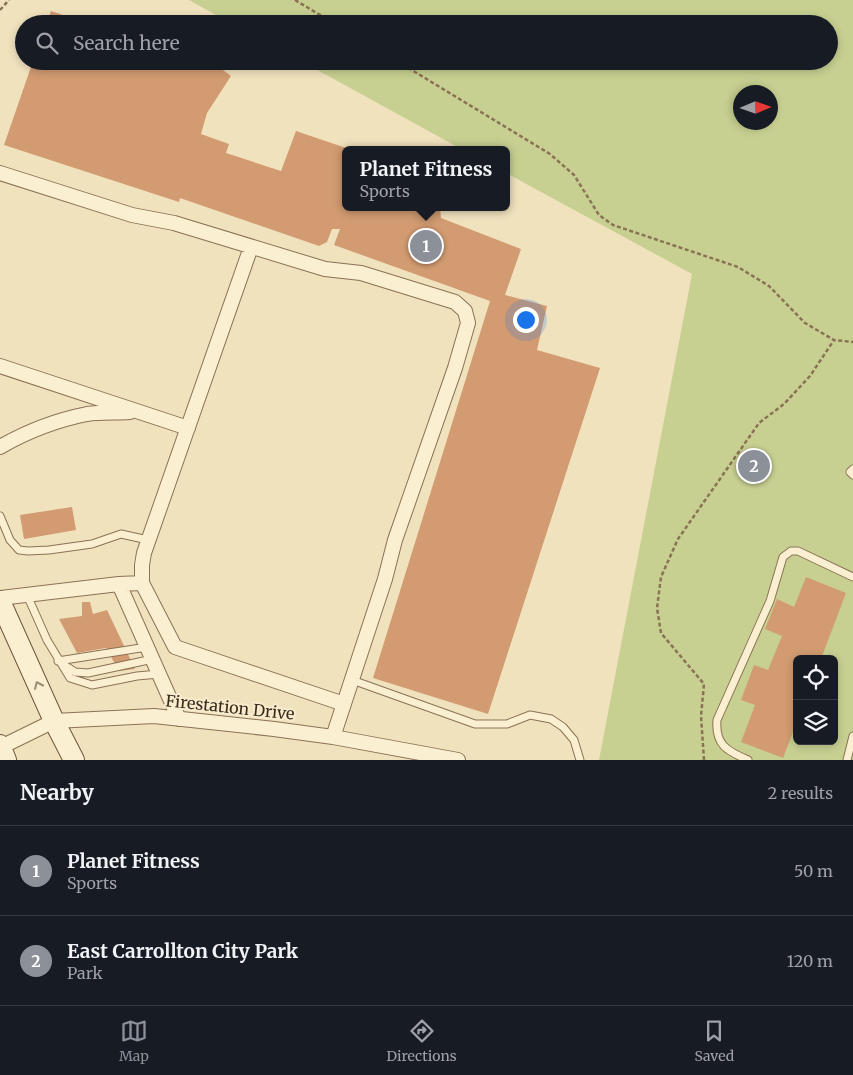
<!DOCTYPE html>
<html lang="en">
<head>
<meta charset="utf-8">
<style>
	body { margin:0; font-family:Merriweather,serif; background:#20242c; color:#f1f3f6 }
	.controls { position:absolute; right:15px; bottom:15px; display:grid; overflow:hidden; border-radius:8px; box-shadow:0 2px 8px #0003 }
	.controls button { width:45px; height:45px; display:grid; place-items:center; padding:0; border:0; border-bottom:1px solid #363941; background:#171b24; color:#f1f3f6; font:25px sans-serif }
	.compass { position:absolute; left:733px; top:85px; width:45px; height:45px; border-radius:50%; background:#171b24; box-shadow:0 2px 8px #0003; rotate:88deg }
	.you { position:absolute; left:525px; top:319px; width:18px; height:18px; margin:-12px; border:4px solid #fff; border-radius:50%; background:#1a73e8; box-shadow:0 0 0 8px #1a73e833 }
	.badge { display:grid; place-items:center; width:32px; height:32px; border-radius:50%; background:#8c9099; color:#fff; font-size:16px; font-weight:700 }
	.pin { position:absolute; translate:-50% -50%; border:2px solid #fff; box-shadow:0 1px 5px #0006 }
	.popup { position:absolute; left:342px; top:146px; width:168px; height:65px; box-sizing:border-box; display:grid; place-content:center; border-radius:8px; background:#171b24; filter:drop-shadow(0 1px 4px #0005); font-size:16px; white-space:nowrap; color:#9ea1a6 }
	.popup b { font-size:19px; color:#f1f3f6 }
	.popup::after { content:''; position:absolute; left:50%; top:100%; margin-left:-10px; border:10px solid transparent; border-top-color:#171b24 }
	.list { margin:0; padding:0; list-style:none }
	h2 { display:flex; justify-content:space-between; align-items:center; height:65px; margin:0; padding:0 20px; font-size:21px }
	h2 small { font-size:16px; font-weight:400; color:#9ea1a6 }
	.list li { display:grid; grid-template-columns:32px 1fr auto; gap:15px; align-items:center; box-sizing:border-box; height:90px; padding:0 20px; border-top:1px solid #363941 }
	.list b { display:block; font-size:19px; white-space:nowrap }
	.list p { margin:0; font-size:16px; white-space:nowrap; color:#9ea1a6 }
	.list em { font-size:16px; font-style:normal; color:#9ea1a6 }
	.icon { flex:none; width:28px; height:28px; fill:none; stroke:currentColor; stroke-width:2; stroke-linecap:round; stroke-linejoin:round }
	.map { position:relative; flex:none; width:853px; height:760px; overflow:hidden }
	.search { position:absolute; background:#171b24; box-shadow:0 2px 8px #0003; left:15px; right:15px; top:15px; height:55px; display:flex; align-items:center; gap:12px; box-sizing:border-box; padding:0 18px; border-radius:28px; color:#9ea1a6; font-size:19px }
	.sheet { height:245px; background:#171b24 }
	nav { display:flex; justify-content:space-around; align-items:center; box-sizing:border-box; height:70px; border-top:1px solid #363941; background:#171b24; font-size:14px; color:#9ea1a6 }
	nav a { display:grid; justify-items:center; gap:2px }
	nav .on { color:#8c9099 }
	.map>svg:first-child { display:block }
	.green { fill:#c7d091; fill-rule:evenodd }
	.building { fill:#d29b71 }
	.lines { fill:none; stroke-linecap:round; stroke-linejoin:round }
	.lane-casing { stroke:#8a7255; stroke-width:9 }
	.street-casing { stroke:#8a7255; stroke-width:16 }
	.secondary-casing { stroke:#6c5339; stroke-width:22 }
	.path { stroke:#8a7255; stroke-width:2.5; stroke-dasharray:4 2.5; stroke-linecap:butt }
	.lane { stroke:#fbefd1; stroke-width:7 }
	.street { stroke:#fbefd1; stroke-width:14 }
	.secondary { stroke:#fbefd1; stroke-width:20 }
	.oneway { stroke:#9a8c76 }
	.labels { text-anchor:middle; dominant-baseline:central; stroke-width:4; stroke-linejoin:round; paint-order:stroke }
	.street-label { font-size:16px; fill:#392a1b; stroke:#f8ecce }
</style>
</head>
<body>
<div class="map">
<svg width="853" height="760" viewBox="0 0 853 760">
	<rect width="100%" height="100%" fill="#f1e2be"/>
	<path class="green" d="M189,0H853V760H599L692,274L506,173V150H463L301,61H829V24H232ZM740,92H770V122H740ZM797,659H834V741H797Z"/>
	<path class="building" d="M51,11L87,23L86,24H46Z
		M33,61H197L223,70L231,76L207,113L201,134L229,144L226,153L281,171L296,131L346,148V207H440L441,218L521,249L505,295L547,306L537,350L600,368L488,714L373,678L490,301L334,245L340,229H332L327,242L319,246L180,198L179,202L4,145Z
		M72,507L76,530L24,539L20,515Z
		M806,577L846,593L821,659H797V722L783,758L741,742L755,705L741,700L754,665L768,670L782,636L765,629L777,599L794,607Z
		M82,602H90L93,614L107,610L135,669L119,671L106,648L77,653L59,619L82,616Z"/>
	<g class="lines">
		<defs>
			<path id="lane" d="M853,469L850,472L853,475
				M0,516L10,540L19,550L28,551L49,550L92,544L121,534L148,540
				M27,595L47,640L70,678L92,685L137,676L159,674
				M58,661L147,647
				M61,663L75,672L88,673L153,659
				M352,680L475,724H507L530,715L551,719L563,727L574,740L580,760
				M748,760C727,751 715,745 717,720L770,601L783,557L791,551H798L853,577
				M847,760L853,736"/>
			<path id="street" d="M0,173L132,215L174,223L325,269L361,273L455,302L465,311L468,323L455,368L395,540L385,579L333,737
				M0,366L188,428
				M0,447C26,432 57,420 87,414C101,412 116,413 130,412
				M142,583L175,647L344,704
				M0,598L119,584
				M179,719L119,584L142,583V565L144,553L251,247
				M1,747L54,721L154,716L274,729L333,737L458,760"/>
			<path id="secondary" d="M0,601L54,721L74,760
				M0,745L6,760"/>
		</defs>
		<use href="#lane" class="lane-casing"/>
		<use href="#street" class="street-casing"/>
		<use href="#secondary" class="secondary-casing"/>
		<path class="path" d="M295,0L335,24
			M0,10L9,0
			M397,61L550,154L574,175L599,215L613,225L738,267L769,286L805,323L834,340L853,342
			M704,760L701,716L704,684L661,633L657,608L661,577L678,539L759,423L784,404L810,376L834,340"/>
		<use href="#lane" class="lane"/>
		<use href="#street" class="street"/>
		<use href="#secondary" class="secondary"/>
	</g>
	<defs><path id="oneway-chevron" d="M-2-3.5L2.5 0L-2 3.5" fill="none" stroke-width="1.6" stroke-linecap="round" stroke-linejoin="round" transform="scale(1.25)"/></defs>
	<use class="oneway" href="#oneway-chevron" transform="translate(38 685) rotate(-114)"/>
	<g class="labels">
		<g class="street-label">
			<text transform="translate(230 707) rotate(6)">Firestation Drive</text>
		</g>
	</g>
</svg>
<div class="controls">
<button><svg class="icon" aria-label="locate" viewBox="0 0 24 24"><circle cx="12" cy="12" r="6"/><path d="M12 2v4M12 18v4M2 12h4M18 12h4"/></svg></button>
<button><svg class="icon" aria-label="layers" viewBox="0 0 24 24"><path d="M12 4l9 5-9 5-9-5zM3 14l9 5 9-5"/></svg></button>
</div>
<svg class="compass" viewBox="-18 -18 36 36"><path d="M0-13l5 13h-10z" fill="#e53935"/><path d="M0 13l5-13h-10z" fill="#9ea1a6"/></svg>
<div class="you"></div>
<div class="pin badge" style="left:426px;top:246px">1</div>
<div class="popup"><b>Planet Fitness</b>Sports</div>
<div class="pin badge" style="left:754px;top:466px">2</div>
<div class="search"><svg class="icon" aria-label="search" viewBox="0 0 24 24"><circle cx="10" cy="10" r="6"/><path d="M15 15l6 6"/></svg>Search here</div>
</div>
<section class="sheet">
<h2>Nearby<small>2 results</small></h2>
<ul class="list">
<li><span class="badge">1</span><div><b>Planet Fitness</b><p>Sports</p></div><em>50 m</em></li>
<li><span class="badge">2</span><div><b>East Carrollton City Park</b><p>Park</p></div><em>120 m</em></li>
</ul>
</section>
<nav>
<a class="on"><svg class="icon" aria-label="map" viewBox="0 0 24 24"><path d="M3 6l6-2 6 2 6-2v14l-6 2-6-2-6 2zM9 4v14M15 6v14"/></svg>Map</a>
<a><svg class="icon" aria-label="directions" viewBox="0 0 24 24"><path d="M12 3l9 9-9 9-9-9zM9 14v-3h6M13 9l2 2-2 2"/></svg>Directions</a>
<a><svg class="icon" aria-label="saved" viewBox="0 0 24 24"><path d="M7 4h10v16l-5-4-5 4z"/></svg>Saved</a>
</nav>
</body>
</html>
